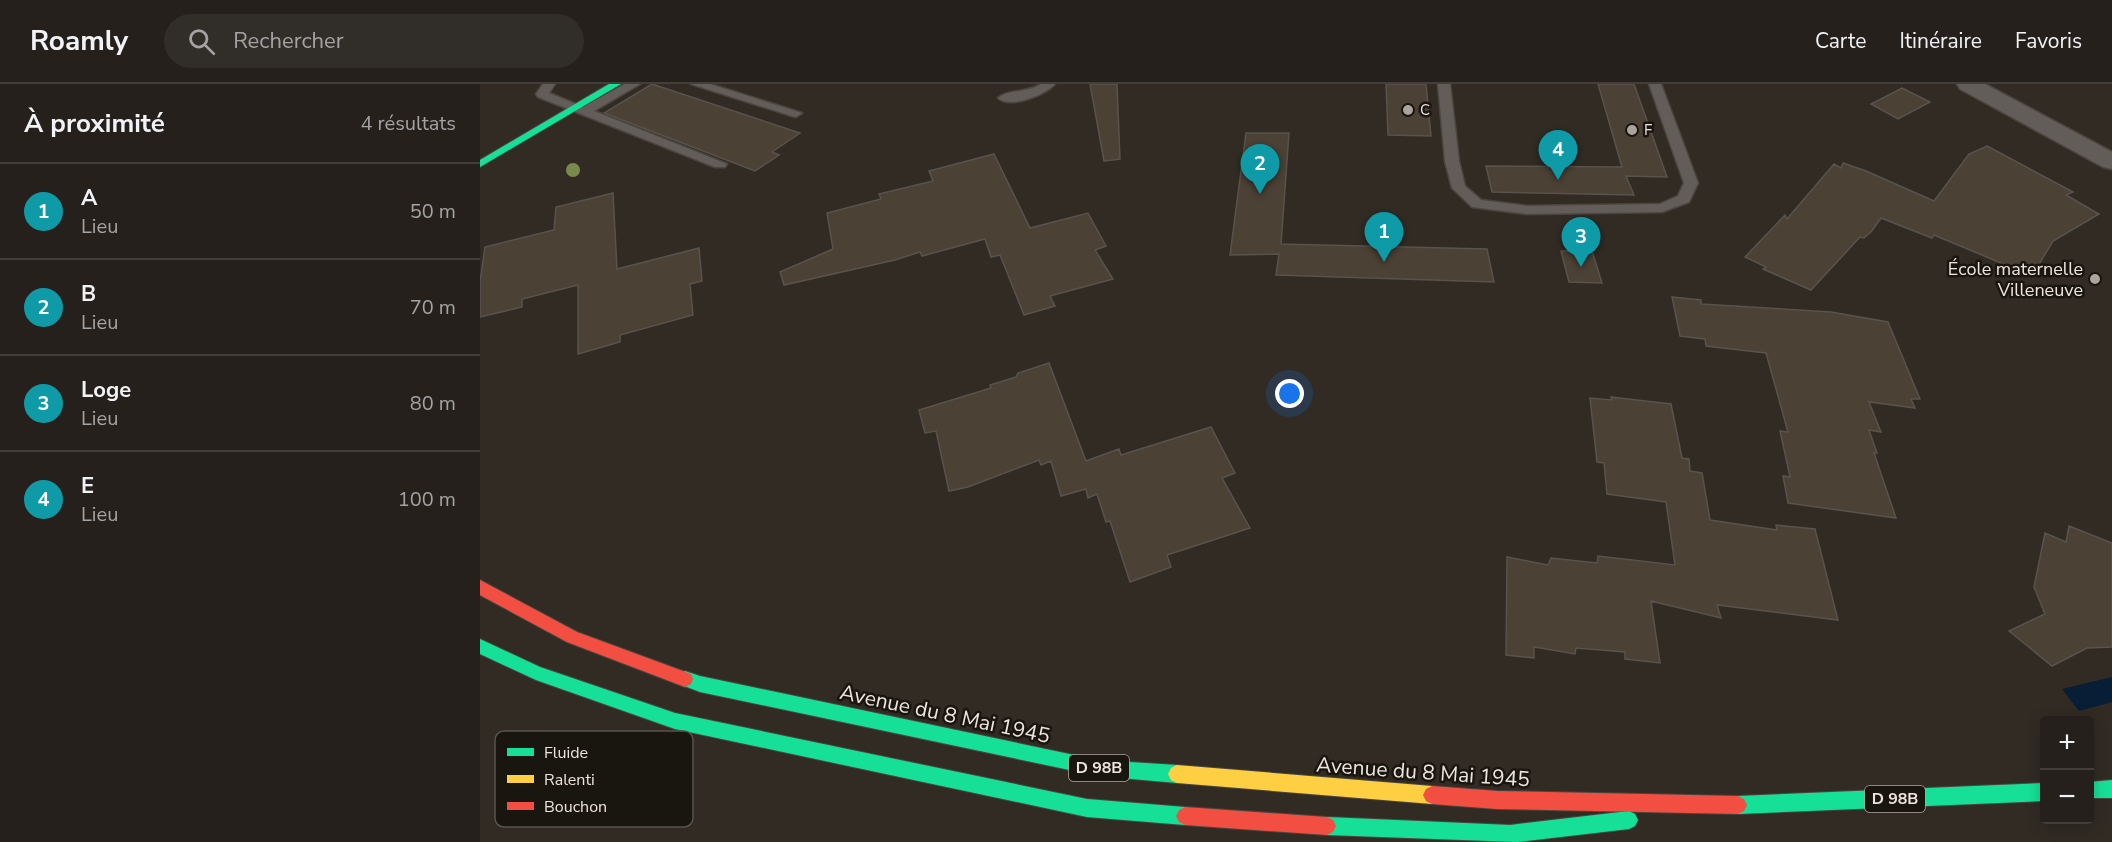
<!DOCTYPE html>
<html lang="fr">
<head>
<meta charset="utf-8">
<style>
	body { margin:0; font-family:"Nunito Sans",sans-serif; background:#312d28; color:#f1f3f6 }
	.controls { position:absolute; right:18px; bottom:18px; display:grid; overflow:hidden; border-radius:6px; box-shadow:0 3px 15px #0003 }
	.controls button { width:54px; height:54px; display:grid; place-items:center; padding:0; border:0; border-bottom:2px solid #423e3a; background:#25201b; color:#f1f3f6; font:30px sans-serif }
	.you { position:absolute; left:810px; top:310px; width:21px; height:21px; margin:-15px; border:4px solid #fff; border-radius:50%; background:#1a73e8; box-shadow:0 0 0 9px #1a73e833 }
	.badge { display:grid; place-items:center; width:39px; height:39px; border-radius:50%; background:#bca0f2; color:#fff; font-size:20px; font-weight:700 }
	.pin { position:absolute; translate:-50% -50px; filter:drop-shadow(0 2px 3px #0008) }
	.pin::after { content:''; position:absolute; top:32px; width:21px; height:18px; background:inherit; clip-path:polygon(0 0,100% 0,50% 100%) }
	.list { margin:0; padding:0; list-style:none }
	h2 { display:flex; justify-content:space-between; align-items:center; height:78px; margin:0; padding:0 24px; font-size:26px }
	h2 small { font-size:20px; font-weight:400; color:#a3a3a3 }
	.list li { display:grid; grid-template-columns:39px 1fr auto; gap:18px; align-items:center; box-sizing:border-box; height:96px; padding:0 24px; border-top:2px solid #423e3a }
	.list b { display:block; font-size:22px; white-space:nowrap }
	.list p { margin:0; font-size:20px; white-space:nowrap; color:#a3a3a3 }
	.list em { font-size:20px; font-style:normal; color:#a3a3a3 }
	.icon { flex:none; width:33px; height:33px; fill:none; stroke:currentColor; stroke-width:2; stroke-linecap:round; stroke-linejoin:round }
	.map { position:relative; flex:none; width:1632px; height:758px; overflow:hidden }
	header { display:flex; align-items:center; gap:36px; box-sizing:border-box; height:84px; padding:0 30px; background:#25201b; border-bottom:2px solid #423e3a }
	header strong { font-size:28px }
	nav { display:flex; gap:33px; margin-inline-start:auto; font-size:21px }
	.search { width:420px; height:54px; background:#312d28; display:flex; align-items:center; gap:15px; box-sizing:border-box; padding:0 21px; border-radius:33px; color:#a3a3a3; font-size:22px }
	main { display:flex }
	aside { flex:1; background:#25201b }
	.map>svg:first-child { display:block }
	.water { fill:#081d36 }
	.building { fill:#4c4135; stroke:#58534d; stroke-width:1.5 }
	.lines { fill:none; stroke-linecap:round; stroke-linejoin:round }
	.lane-casing { stroke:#4a463f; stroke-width:3 }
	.street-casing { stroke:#4a463f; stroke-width:3 }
	.fast-casing { stroke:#4a463f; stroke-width:2 }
	.slow-casing { stroke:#4a463f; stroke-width:2 }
	.jam-casing { stroke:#4a463f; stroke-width:2 }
	.lane { fill:#625d58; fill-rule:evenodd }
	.street { fill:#625d58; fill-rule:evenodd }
	.fast { fill:#16e098; fill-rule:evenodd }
	.slow { fill:#ffcf43; fill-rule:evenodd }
	.jam { fill:#f24e42; fill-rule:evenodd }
	.tree { fill:#7c894d }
	.poi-dot { fill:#aba49c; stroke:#19150f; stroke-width:2 }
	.labels { text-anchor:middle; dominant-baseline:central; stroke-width:5; stroke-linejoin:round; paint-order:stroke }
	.far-poi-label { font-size:15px; fill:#ece5dd; stroke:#19150f; text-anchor:start }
	.shield { fill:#19150f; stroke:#ada79f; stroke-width:1.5 }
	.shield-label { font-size:16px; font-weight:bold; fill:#ece5dd }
	.poi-label { font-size:18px; fill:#ece5dd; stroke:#19150f; text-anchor:end }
	.near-street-label { font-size:21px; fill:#ece5dd; stroke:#19150f }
	.key { fill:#19150f; stroke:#58534d; stroke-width:1.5 }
	.key-label { font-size:16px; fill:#ece5dd }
</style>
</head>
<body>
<header>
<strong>Roamly</strong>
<div class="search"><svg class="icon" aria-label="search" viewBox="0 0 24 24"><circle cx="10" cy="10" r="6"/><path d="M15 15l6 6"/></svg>Rechercher</div>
<nav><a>Carte</a><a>Itinéraire</a><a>Favoris</a></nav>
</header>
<main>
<aside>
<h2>À proximité<small>4 résultats</small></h2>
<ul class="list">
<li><span class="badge" style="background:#0f9aa8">1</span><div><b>A</b><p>Lieu</p></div><em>50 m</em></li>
<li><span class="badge" style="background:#0f9aa8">2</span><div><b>B</b><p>Lieu</p></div><em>70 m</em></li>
<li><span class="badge" style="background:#0f9aa8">3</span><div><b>Loge</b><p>Lieu</p></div><em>80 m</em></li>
<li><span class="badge" style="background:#0f9aa8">4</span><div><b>E</b><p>Lieu</p></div><em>100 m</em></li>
</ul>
</aside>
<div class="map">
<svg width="1632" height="758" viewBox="0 0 1632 758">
	<rect width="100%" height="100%" fill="#312b24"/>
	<path class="water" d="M1632,593V618L1599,627L1582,605Z"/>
	<path class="building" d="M172,0L320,49L292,68L299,71L275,87L124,29Z
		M610,0H637L640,75L624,77Z
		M906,0H946L951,52L908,51Z
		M1118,0H1154L1187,93L1146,92L1154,111L1012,108L1006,82L1142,83Z
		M1422,4L1450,18L1418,35L1391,20Z
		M766,49H809L801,160L1007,165L1014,198L796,191L799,170L750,171Z
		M1507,62L1593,108L1586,111L1619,130L1573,157L1552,192L1454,151L1452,154L1401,134L1391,148L1384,154L1380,153L1331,206L1283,185L1286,183L1265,173L1305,131L1307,135L1354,80L1361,84L1363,79L1386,87L1454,117L1489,70Z
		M514,70L550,144L608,129L626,162L615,166L633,195L570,212L575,222L544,231L520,171L511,173L505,155L442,172L440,168L415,176L304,201L300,188L353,165L347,129L401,115L399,110L453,97L449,87Z
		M133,109L137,185L219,164L222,197L210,200L213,231L140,251V258L98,270V201L42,215V223L0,233V198L5,163L74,146L76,123Z
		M1081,167H1112L1122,199L1089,198Z
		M1192,213L1221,216V220L1351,228L1408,238L1440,315H1431L1435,324L1389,318L1401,348L1389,346L1397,369H1394L1416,434L1308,419L1303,392L1310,393L1300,347L1308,348L1286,269L1226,262L1225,255L1200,252Z
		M569,279L606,377L639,365L641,371L731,343L755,389L742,394L770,444L687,471L691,483L650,498L630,437L626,438L617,410L608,414L606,405L581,412L571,377L561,381L559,376L488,403L469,407L456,347L445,349L439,326L511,304L510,301L536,293L538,289Z
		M1131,313L1191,320L1202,374L1209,375L1210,387L1222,389L1230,436L1297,446L1296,441L1335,445L1358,536L1237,521L1241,534L1171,517L1180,579L1145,575V568L1096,564L1095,570L1054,563V574L1026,571L1027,473L1068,481L1071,474L1117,479L1118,472L1195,481L1186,418L1127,410L1124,379L1117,378L1110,314L1132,316Z
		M1589,442L1632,459V563L1607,564L1572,582L1529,547L1565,530L1554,503L1565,449L1586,458Z"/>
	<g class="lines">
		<defs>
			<path id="lane" d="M63,0H75L69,9L103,23L145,0H160L114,27L247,80L245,83H235L58,13L56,10Z
				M211,0H230L322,29L316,33L312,32Z
				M561,0H575C565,11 530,25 518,14C529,5 548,9 561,0Z
				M958,0H970L979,77L985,102L1001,116L1047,122L1180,120L1198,112L1204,99L1169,0H1181L1218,99L1209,118L1182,128L1047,130L992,123L972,104L965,77Z"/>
			<path id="street" d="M1477,0H1505L1632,68V85L1623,83L1480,5Z"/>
			<path id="fast" d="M129,0H141L0,83V76Z
				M0,555L60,583L195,629L607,715L705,723L711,726L714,732L711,738L705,741L607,733L195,645L56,596L0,570Z
				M205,587L220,592L618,676L697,681L703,684L706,690L703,696L697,699L618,692L220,608L199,600L197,595L199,590Z
				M1632,696V714H1610V698Z
				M1564,699V717L1258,730L1252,727L1249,721L1252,715L1258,712Z
				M1149,727L1155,730L1158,736L1155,742L1149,745L1037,758L847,751L841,748L838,742L841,736L847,733L1030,741Z"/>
			<path id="slow" d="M697,681L952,702L958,705L961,711L958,717L952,720L697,699L691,696L688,690L691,684Z"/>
			<path id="jam" d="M0,496L97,548L211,590L213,595L211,600L205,603L87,558L0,511Z
				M952,702L1017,707L1258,712L1264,715L1267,721L1264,727L1258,730L1017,725L952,720L946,717L943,711L946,705Z
				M705,723L847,733L853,736L856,742L853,748L847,751L705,741L699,738L696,732L699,726Z"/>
		</defs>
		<use href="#lane" class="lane-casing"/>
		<use href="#street" class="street-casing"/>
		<use href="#fast" class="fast-casing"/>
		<use href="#slow" class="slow-casing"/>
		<use href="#jam" class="jam-casing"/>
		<use href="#lane" class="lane"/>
		<use href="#street" class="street"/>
		<use href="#fast" class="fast"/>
		<use href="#slow" class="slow"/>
		<use href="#jam" class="jam"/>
	</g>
	<circle class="tree" cx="93" cy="86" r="7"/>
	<g class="poi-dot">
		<circle cx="928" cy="26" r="6"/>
		<circle cx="1152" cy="46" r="6"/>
		<circle cx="1615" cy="195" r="6"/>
	</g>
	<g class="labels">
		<g class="far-poi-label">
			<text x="940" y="26">C</text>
			<text x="1164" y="46">F</text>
		</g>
		<g class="shield">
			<rect x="589" y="671" width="60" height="26" rx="4.5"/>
			<rect x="1385" y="702" width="60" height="26" rx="4.5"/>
		</g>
		<g class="shield-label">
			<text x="619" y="684">D 98B</text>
			<text x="1415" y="715">D 98B</text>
		</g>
		<g class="poi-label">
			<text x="1603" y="185">École maternelle<tspan x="1603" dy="21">Villeneuve</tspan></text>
		</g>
		<g class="near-street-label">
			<text transform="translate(465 630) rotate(12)">Avenue du 8 Mai 1945</text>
			<text transform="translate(943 688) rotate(4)">Avenue du 8 Mai 1945</text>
		</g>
	</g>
	<rect x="15" y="647" width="198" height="96" rx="9" class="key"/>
	<rect x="27" y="664" width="27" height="8" fill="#16e098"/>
	<rect x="27" y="691" width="27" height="8" fill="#ffcf43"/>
	<rect x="27" y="718" width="27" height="8" fill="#f24e42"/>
	<g class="key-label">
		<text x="64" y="674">Fluide</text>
		<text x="64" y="701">Ralenti</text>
		<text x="64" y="728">Bouchon</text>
	</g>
</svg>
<div class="controls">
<button>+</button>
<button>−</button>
</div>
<div class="you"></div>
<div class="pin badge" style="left:904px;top:178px;background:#0f9aa8">1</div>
<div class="pin badge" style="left:780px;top:110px;background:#0f9aa8">2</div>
<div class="pin badge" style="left:1101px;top:183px;background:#0f9aa8">3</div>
<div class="pin badge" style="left:1078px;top:96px;background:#0f9aa8">4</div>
</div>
</main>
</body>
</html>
